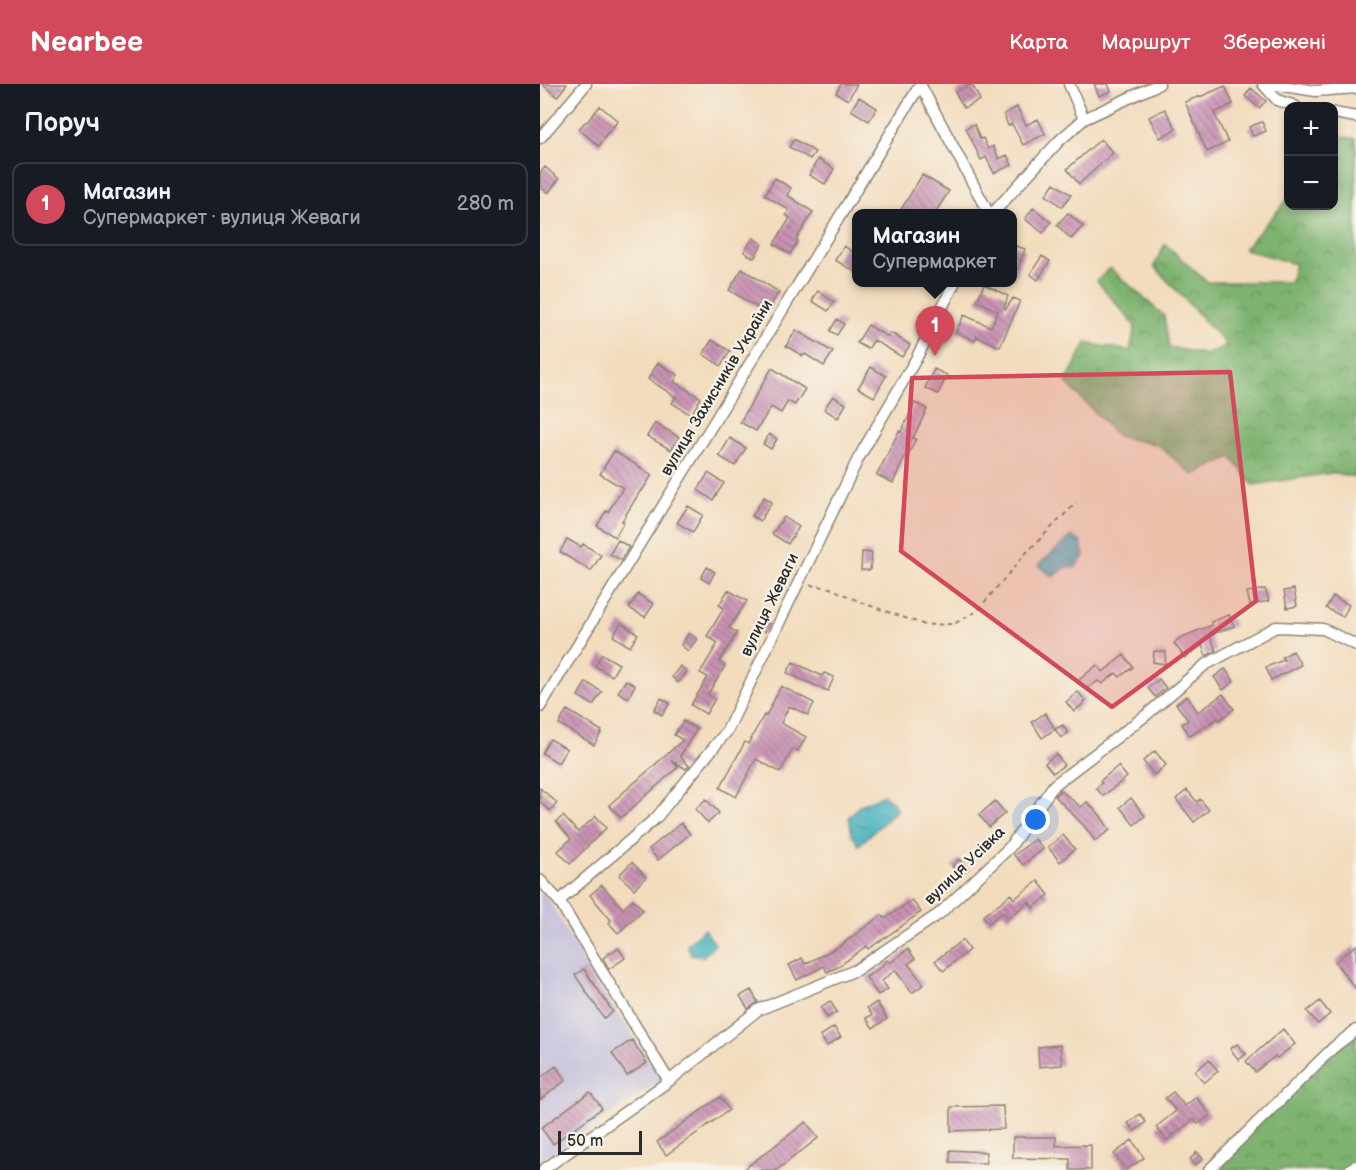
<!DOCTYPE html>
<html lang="uk">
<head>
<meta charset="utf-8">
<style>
	body { margin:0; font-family:"Balsamiq Sans",sans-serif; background:#20242c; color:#f1f3f6 }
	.controls { position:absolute; right:18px; top:18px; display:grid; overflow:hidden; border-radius:12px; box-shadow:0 3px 9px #0003 }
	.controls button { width:54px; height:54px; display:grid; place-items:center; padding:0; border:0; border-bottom:2px solid #363941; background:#171b24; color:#f1f3f6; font:30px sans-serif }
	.scale { position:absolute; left:18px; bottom:15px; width:84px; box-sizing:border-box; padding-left:6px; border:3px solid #2b2b2b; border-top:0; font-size:16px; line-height:21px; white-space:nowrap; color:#2b2b2b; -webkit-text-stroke:4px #f7f3e8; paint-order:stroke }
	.you { position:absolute; left:496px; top:736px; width:21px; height:21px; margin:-15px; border:4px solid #fff; border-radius:50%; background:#1a73e8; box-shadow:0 0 0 9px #1a73e833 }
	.badge { display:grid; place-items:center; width:39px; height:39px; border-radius:50%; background:#d1495b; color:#fff; font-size:20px; font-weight:700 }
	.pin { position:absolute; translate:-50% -50px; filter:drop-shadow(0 2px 3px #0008) }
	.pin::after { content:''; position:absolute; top:32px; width:21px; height:18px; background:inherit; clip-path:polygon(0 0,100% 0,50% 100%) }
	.popup { position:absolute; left:312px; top:125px; width:165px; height:78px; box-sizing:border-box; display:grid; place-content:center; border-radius:12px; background:#171b24; filter:drop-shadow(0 2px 4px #0005); font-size:20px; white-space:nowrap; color:#9ea1a6 }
	.popup b { font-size:22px; color:#f1f3f6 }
	.popup::after { content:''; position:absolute; left:50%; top:100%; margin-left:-12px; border:12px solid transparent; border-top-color:#171b24 }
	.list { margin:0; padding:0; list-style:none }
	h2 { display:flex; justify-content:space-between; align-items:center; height:78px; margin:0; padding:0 24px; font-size:26px }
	h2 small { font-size:20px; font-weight:400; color:#9ea1a6 }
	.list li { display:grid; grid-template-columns:39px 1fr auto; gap:18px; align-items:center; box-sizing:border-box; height:84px; margin:0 12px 12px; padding:0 12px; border:2px solid #363941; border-radius:12px }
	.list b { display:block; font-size:22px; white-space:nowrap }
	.list p { margin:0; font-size:20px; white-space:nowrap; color:#9ea1a6 }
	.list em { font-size:20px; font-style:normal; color:#9ea1a6 }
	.map { position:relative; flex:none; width:816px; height:1086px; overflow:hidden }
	header { display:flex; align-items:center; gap:36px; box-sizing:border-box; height:84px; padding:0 30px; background:#d1495b; color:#fff }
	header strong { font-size:28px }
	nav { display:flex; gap:33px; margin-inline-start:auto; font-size:21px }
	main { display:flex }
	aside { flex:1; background:#171b24 }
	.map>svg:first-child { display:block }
	.industrial { fill:#c5c0db }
	.forest { fill:url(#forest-crowns); stroke:#546e4d; stroke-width:1.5 }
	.water { fill:url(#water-ripples); stroke:#346c72; stroke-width:1.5 }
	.building { fill:url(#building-back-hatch) }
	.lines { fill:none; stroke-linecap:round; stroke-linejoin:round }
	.minor-casing { stroke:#8e8474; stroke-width:13 }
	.major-casing { stroke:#8e8474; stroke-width:16 }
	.path { stroke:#8e8474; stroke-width:2; stroke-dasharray:4.5 4.5; stroke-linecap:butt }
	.minor { stroke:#fff; stroke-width:10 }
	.major { stroke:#fff; stroke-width:14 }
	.marked { fill:#d1495b; fill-opacity:0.2; stroke:#d1495b; stroke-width:4.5; stroke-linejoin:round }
	.labels { text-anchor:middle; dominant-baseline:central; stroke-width:4.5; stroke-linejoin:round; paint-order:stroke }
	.street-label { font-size:16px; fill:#2b2b2b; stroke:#f7f3e8 }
</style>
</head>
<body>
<header>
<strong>Nearbee</strong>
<nav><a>Карта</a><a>Маршрут</a><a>Збережені</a></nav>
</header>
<main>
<aside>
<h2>Поруч<small></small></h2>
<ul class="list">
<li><span class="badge">1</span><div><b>Магазин</b><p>Супермаркет · вулиця Жеваги</p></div><em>280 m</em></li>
</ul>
</aside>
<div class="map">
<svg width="816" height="1086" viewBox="0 0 816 1086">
	<defs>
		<pattern id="forest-crowns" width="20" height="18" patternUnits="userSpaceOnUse" patternTransform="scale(1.5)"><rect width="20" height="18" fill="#7db26f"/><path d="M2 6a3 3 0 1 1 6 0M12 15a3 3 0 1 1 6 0" fill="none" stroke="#67915b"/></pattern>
		<pattern id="water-ripples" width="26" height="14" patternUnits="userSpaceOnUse" patternTransform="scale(1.5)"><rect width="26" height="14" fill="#3eadba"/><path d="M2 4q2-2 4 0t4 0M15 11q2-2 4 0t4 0" fill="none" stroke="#348d97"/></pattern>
		<pattern id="building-back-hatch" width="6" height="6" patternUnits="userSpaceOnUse" patternTransform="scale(1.5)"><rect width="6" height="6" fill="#c992b4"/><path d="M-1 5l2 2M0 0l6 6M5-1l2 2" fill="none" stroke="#a37793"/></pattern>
	</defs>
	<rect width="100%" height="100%" fill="#f7f3e8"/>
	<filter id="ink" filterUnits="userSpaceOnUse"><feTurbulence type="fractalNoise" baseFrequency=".0167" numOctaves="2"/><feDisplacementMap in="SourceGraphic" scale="12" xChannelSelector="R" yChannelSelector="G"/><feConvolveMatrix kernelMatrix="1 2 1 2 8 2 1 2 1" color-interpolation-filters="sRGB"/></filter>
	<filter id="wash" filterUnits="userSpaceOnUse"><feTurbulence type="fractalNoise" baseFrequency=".008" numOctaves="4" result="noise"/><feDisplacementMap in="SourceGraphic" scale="24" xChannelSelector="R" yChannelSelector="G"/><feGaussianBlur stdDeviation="1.35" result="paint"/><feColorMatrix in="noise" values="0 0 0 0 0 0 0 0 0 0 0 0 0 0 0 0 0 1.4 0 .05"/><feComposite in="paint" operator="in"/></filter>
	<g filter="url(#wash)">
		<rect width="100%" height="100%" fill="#f2dcbd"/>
		<path class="industrial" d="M0,805L7,813L45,881L122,995L0,1077Z"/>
		<path class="forest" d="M794,51L816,55V393L791,389L713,401L691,373L653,391L618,361L577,352L526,298L546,259L590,267L595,242L557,197L570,184L624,232L629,263L667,271L687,261L614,182L625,160L667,198H750L755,180L704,165L748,115V122H794Z
			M816,946V1086H669Z"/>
		<path class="water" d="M532,452L541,458L544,472L535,484L527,483L513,493L498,481Z
			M344,711L352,717L357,726L319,761L312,751L309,733L320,721Z
			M164,845L175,860L163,873L151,870L147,861Z"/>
		<g id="blocks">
			<path class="building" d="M2,0H27L17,13Z
				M301,0H317L308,16L296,9Z
				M432,0L440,16L424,24L415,8Z
				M554,0H568L571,7L559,12Z
				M685,2L693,20L674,29L688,58L667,68L645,18L660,12V13Z
				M711,4L726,17L719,24L705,12Z
				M319,13L337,24L329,37L311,26Z
				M60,22L78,37L64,53L65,54L59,62L39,45L45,38H47Z
				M477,23L486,41L498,35L505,50L483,61L472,40L468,42L464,30Z
				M625,25L636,45L620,54L609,33Z
				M722,38L726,47L713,52L709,43Z
				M434,40L440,55L443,54L448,65L453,62L459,75L467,71L472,81L454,89L446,73L441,76L426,44Z
				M254,55L275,68L270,75L249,63Z
				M561,55L573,69L539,100L527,85Z
				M278,75L294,85L285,100L269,91Z
				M5,83L19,95L8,109L0,103V89Z
				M382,91L409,107L395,129H359Z
				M235,94L251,104L247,111L273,128L256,156L258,157L250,170L234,160L250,134L246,131L249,126L225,111Z
				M514,99L531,111L522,123L506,111Z
				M493,124L511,138L503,149L485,135Z
				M528,129L543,142L531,155L517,141Z
				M213,154L222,160L214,174L204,168Z
				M473,161L485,165L474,195H473Z
				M304,162L317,171V189L295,176Z
				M502,172L510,177L498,196L490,190Z
				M202,185L239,208L226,229L189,206Z
				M444,200L468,212L464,224L466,225L473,214L480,217L460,263L437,252L435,257L416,248L424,231L451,243L458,227L437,217Z
				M278,207L294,218L288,227L272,217Z
				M297,235L304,240L297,251L290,247Z
				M328,241L348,253L351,249L370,261L362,273L334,256L328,265L317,259Z
				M256,246L293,268L284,282L265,270L263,272L246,262Z
				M172,256L190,267L181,282L163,270Z
				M118,279L138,291L134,298L161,314L151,331L132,319L136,313L108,295Z
				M331,283L346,292L334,313L318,304Z
				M232,284L265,305L255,321L248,317L241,329L231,323L216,347L200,338Z
				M394,285L407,291L398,310L385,304Z
				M293,312L306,320L298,334L284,325Z
				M375,319L387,325L373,354L376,355L368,371L366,370L353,399L337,391L359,347L361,348Z
				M115,339L139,353L131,366L107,352Z
				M229,350L237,355L231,365L223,360Z
				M190,354L206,364L195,382L179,372Z
				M74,367L112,391L102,407L101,406L82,437L84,438L75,453L57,442L66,427L68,428L83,404L60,390Z
				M168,389L184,399L173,416L158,406Z
				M224,413L232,418L220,437L212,432Z
				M148,422L163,431L153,448L137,439Z
				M244,433L259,443L248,460L232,450Z
				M27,455L41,463L43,460L61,471L51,487L20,468Z
				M78,456L89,463L81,476L70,470Z
				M322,468L332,469L330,486H321Z
				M167,483L175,488L169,499L161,494Z
				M725,505L729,517L710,521L707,508Z
				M754,505L757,522L747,524L744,507Z
				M188,506L207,517L189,544L197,549L179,578L185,582L168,610L175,615L166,630L151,621L168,593L160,589L178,559L167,552L184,524L179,521Z
				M98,510L114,520L105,533L89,524Z
				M793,512L809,521L803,533L786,524Z
				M689,531L694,542L670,551L676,567L666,572L662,561L645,574L634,559L640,554L672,541L671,538Z
				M218,533L230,540L225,548L213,541Z
				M81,539L98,550L90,563L73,552Z
				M149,549L157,555L148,567L141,561Z
				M614,567L626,568L625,580L613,578Z
				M753,567L761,581L731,596L726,583L744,576L742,573Z
				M62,570L79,580L72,592L55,582Z
				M584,571L593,583L580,593L576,589L562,600L558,597L547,605L539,596L557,581L563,588Z
				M253,578L282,592L284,589L294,593L288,607L247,589Z
				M140,582L147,588L138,599L132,593Z
				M685,585L694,597L683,606L674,593Z
				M619,595L626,604L615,613L608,604Z
				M86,596L95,601L88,614L78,608Z
				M46,598L62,608L53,621L38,612Z
				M241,602L274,619L268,631L249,622L241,639L266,653L258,667L253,665L240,688L216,675L196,713L180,704L205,658L208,660L224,631L226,632Z
				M538,608L546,617L534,628L526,618Z
				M683,610L694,625L679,636L678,634L650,652L642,640L648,636L636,620L647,612L658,628Z
				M121,614L130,619L122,631L114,626Z
				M27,626L62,647L54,661L19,640Z
				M505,629L515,645L502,654L492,638Z
				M143,637L157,645L140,672L149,682L146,685L131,676L138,683L81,734L69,721L143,656L134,651Z
				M523,641L528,649L521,654L515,645Z
				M10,655L27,665L18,679L2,669Z
				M615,667L626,681L614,691L603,677Z
				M516,670L524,681L513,689L505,679Z
				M578,682L587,693L563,712L556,704L562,699L560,697Z
				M0,704L17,719L10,727L0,718Z
				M520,706L541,723L547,718L560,731L570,746L555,757L545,743L515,712Z
				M647,706L657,718L660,715L669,726L654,738L636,715Z
				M591,714L605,732L594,741L580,723Z
				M166,715L179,729L168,739L155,725Z
				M455,717L465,729L449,743L439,731Z
				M23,732L38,748L56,732L66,744L30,780L18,767L31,755L16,738Z
				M141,739L150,750L118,776L109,765Z
				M523,751L535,765L520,778L508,763Z
				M495,755L503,765L483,781L474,771Z
				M419,775L428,785L421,792L412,782Z
				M92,778L106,793L94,805L79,791Z
				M498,797L509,811L493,824L489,818L468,834L463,828L449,839L443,832L471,810L474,815Z
				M62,801L83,825L93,815L103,826L78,849L69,839L71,836L50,811Z
				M372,816L381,828L353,848L328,865L326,862L298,883L287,888L284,882L257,896L249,881L262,874L265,880L298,863L342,831L345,835Z
				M422,856L429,866L403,887L395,877Z
				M816,861V905L795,878Z
				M78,864L85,874L69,885L63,874Z
				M368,865L375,875L368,880L384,900L372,909L355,886L342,897L348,905L338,911L326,893L340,884L347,876L350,879Z
				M44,885L73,928L64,934L35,891Z
				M211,906L218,918L208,925L200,912Z
				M290,917L297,928L287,934L281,923Z
				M780,917L790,930L778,940L767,927Z
				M337,918L347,935L333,944L326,934L332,931L327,924Z
				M294,943L301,953L287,962L280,952Z
				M743,945L755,960L737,974L735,972L715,988L706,977Z
				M92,956L107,979L87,992L72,969Z
				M697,960L706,970L699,976L690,965Z
				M520,961L522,981L499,983L498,963Z
				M669,976L678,987L664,999L655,987Z
				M16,982L26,996L0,1016V994Z
				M50,1008L62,1024L13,1060L1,1044Z
				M633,1008L645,1022L656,1013L670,1031L658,1040L654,1035L627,1056L616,1043L636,1027L625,1014Z
				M180,1013L189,1026L126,1071L117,1058Z
				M463,1022L464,1045L411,1047V1023Z
				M600,1030L606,1038L595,1047L588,1039Z
				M266,1038L278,1054L237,1086H203Z
				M473,1053H516V1062L551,1061V1086H530V1075L473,1074Z
				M592,1056L604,1074L586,1086L574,1070Z
				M410,1066L446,1068V1079L410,1078Z
				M657,1068L663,1075L655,1081L650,1075Z"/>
		</g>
	</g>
	<g filter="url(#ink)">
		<use href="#blocks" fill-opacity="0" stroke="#8e8474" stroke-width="1.5"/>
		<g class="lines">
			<defs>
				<path id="minor" d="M380,0L449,130
					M723,0L737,16L755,22
					M730,0L776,7L816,4
					M794,29L816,33
					M544,35L619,0
					M0,54L46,0
					M452,130L519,57L544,35L529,0
					M0,623L380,1
					M0,796L19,817L129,997
					M19,817L116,734L187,647L318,375L376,275L415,198
					M3,1086L129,997L218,926L316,886L399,830L470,763L514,701L605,632L665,581L736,543L783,545L816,561
					M669,1086L794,963L816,946"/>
				<path id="major" d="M812,1086L816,1084"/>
			</defs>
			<use href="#minor" class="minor-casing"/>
			<use href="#major" class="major-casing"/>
			<path class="path" d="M270,501L290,504L323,519L385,541L414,540L437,527L486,469L536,419"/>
			<use href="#minor" class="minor"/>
			<use href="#major" class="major"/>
		</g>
	</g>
	<path class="marked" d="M690,288L716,517L572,623L361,467L372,294Z"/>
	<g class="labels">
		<g class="street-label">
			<text transform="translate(177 304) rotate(-59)">вулиця Захисників України</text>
			<text transform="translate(230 521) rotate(-64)">вулиця Жеваги</text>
			<text transform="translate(425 782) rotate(-44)">вулиця Усівка</text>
		</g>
	</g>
</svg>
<div class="controls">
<button>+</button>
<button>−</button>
</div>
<div class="scale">50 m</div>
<div class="you"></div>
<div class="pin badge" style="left:395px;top:272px">1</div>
<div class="popup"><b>Магазин</b>Супермаркет</div>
</div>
</main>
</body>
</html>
